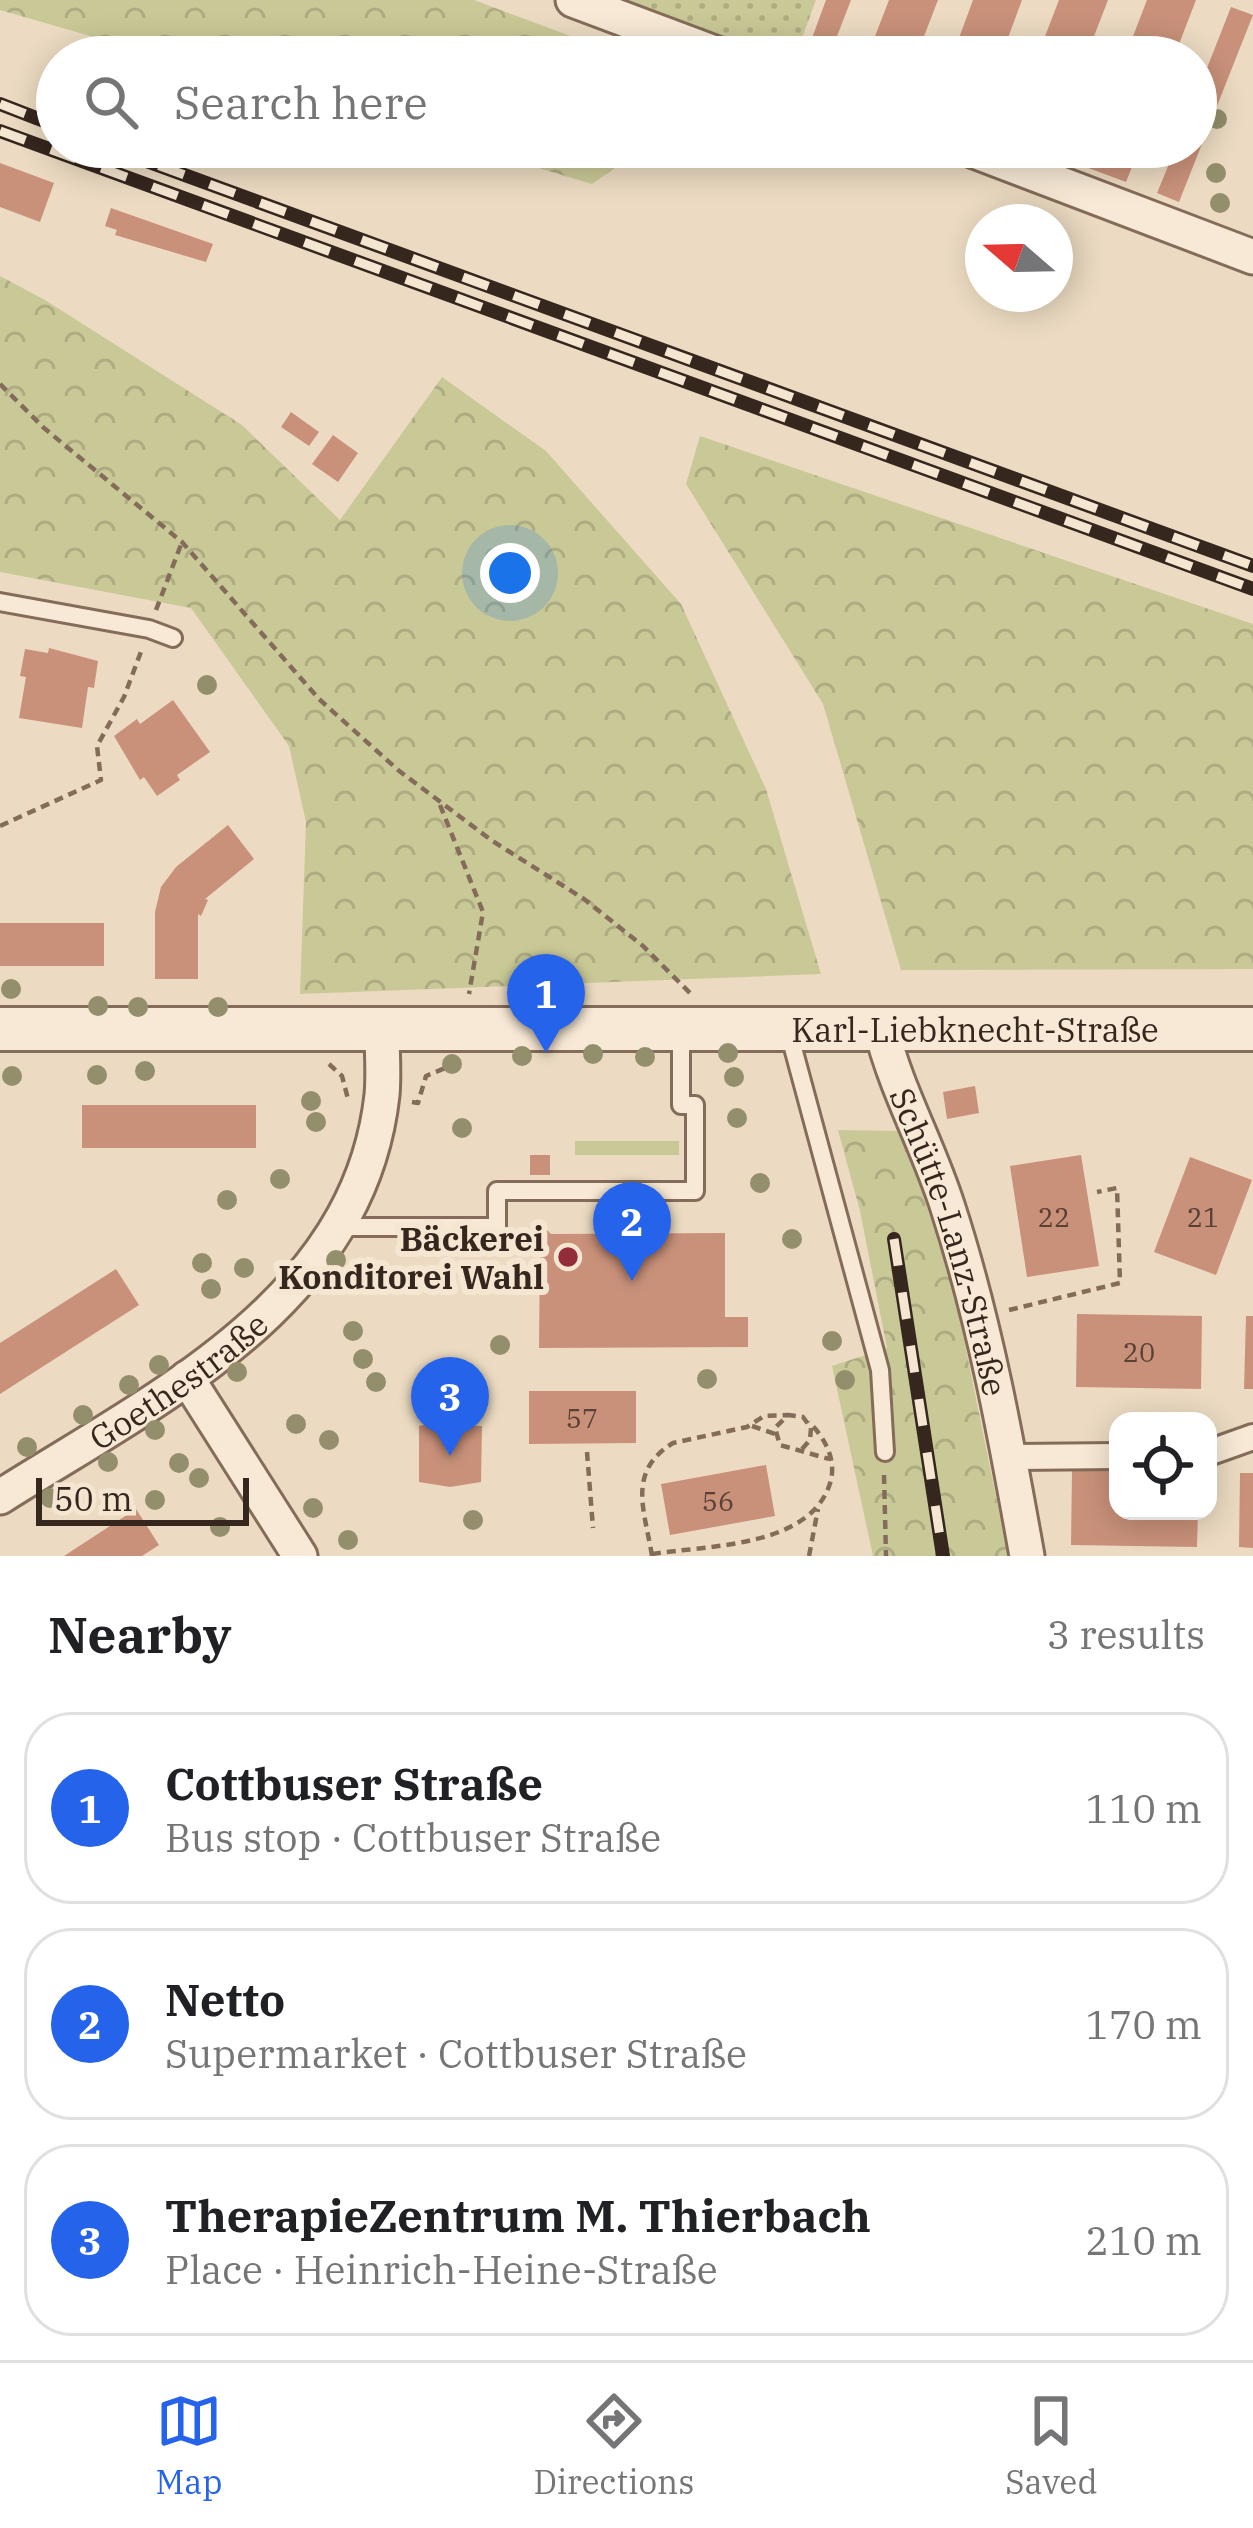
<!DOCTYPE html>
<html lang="en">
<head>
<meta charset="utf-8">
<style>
	body { margin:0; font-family:"IBM Plex Serif",serif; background:#f6f6f6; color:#202124 }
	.controls { position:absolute; right:36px; bottom:36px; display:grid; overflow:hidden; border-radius:24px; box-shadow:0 6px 30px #0003 }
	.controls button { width:108px; height:108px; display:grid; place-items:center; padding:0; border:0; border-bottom:3px solid #e0e0e0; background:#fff; color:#202124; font:60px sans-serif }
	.compass { position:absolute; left:965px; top:204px; width:108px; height:108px; border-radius:50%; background:#fff; box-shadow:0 6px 30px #0003; rotate:290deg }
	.scale { position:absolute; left:36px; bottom:30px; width:213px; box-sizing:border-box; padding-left:12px; border:6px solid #35261e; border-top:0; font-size:33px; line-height:42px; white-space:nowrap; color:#35261e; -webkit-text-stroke:9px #f4e6d1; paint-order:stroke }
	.you { position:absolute; left:510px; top:573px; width:42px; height:42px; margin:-30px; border:9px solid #fff; border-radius:50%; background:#1a73e8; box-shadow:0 0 0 18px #1a73e833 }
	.badge { display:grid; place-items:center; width:78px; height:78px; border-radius:50%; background:#2563eb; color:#fff; font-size:39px; font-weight:700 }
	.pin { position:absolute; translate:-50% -99px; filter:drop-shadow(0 3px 6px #0008) }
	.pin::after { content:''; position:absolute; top:63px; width:42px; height:36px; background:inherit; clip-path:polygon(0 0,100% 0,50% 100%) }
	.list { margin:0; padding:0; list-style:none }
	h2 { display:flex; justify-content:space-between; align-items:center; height:156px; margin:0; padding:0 48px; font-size:51px }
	h2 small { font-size:39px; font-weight:400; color:#757577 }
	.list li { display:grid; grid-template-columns:78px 1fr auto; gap:36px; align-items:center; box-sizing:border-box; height:192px; margin:0 24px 24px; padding:0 24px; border:3px solid #e0e0e0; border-radius:48px }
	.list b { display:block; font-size:45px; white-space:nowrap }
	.list p { margin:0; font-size:39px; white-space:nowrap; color:#757577 }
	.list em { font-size:39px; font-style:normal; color:#757577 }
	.icon { flex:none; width:66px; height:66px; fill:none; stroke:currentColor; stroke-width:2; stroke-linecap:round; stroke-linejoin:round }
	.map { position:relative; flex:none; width:1253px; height:1556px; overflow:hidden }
	.search { position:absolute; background:#fff; box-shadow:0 6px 30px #0003; left:36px; right:36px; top:36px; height:132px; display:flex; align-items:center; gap:30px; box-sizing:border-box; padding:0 42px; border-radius:66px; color:#757577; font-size:45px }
	.sheet { height:804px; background:#fff }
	nav { display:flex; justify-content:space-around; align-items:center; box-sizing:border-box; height:168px; border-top:3px solid #e0e0e0; background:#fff; font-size:33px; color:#757577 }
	nav a { display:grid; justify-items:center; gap:6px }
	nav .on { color:#2563eb }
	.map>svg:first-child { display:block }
	.green { fill:#c9c997 }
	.forest { fill:url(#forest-crowns) }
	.park { fill:url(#park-dots) }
	.building { fill:#c9917a }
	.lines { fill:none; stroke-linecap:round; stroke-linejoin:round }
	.service-casing { stroke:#856c5a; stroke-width:22 }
	.pedestrian-casing { stroke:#856c5a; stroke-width:30 }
	.minor-casing { stroke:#856c5a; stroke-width:39 }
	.tertiary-casing { stroke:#856c5a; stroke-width:48 }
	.path { stroke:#856c5a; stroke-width:4.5; stroke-dasharray:9 6; stroke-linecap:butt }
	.service { stroke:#f7e9d5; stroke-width:16 }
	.pedestrian { stroke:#f7e9d5; stroke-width:24 }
	.minor { stroke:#f7e9d5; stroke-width:33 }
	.tertiary { stroke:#f7e9d5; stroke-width:42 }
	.rail-casing { stroke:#35261e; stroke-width:14 }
	.rail { stroke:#f4e6d1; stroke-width:9; stroke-dasharray:27; stroke-linecap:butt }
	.tree { fill:#938f6c }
	.poi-dot { fill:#922d39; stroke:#f4e6d1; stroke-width:4.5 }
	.labels { text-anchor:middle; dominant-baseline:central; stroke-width:12; stroke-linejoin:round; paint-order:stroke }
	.number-label { font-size:27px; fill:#5a4135 }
	.street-label { font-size:33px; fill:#35261e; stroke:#f4e6d1 }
	.poi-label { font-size:33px; font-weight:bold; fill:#35261e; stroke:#f4e6d1; text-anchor:end }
</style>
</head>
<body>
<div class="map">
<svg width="1253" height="1556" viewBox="0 0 1253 1556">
	<defs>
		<pattern id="forest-crowns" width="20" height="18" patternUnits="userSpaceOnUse" patternTransform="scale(3)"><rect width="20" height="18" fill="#c9c997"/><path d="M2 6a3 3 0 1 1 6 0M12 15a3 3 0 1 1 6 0" fill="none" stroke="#adac82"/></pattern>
		<pattern id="park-dots" width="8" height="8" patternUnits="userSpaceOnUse" patternTransform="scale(3)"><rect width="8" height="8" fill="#c9c997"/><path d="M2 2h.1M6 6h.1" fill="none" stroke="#adac82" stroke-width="1.8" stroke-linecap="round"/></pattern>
	</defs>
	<rect width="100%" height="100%" fill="#ecdbc2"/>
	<path class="green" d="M575,1141H679V1155H575Z"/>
	<path class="forest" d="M0,0H474L627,57H163L0,10Z
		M469,147H633L629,158L592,184Z
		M0,276L45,300L242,425L340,520L442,377L546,451L681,604L766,789L821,974L300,994L306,822L289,746L191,608L0,572Z
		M700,436L1253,624V969L901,970L823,704L686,484Z
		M838,1130L901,1131L952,1280L1008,1556H873L832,1366L887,1348L860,1211Z"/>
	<path class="park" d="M620,0H816L795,57H770Z"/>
	<path class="building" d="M826,0H851L829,57H805Z
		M889,0H938L916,57H867Z
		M973,0H1022L1001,57H952Z
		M1059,0H1108L1086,57H1037Z
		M1147,0H1196L1174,57H1125Z
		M1231,7L1253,15L1179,202L1157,193L1176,147H1196V96Z
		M1091,147H1140L1126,182L1083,166Z
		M0,163L54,183L40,222L0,207Z
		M111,208L213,244L206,262L115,235L117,230L105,226Z
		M291,412L319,432L309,446L281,427Z
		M333,435L358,453L338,482L312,464Z
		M49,648L98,661L94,688L88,687L82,728L19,718L26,677L20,676L25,649L48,653Z
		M173,700L210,752L177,775L180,780L157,796L144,777L140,780L114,736L137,719L140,724Z
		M228,825L254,859L205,899L208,900L201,916L198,914V979H155V912L161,887L176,867Z
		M0,923H104V966H0Z
		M975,1086L979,1113L947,1119L943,1092Z
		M82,1105H256V1148H82Z
		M530,1155H550V1175H530Z
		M1081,1155L1099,1266L1027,1277L1010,1166Z
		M1190,1157L1252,1180L1216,1275L1154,1252Z
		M537,1220L551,1234L725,1233V1317H748V1347L539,1348L540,1245L526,1231Z
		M116,1269L139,1305L0,1394V1343Z
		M1077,1314L1202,1316L1201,1389L1076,1387Z
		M1246,1316H1253V1389H1244Z
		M529,1391H636V1443L529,1444Z
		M430,1424L482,1426L481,1482L450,1487L419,1482V1426Z
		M766,1465L775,1516L670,1535L661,1484Z
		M1072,1471H1118V1511H1198L1197,1547L1071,1545Z
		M1240,1473H1253V1548L1239,1547Z
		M136,1509L159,1545L142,1556H64Z"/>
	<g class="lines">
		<defs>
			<path id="service" d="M0,602L149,629L173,638
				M789,1033L880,1370L885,1452
				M337,1227H497V1191H695V1105H681V1031"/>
			<path id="pedestrian" d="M1208,1453L1253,1437
				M1009,1457L1118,1456"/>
			<g id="minor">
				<path d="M573,0L725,57"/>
				<path d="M964,147L1253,257"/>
				<path id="s1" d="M881,1028C896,1090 929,1147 948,1208C985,1322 1006,1438 1027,1556"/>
				<path d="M187,1378L300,1556"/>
				<path id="s2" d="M0,1497C156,1398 359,1303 382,1095C384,1074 382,1052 382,1031"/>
			</g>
			<g id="tertiary">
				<path id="s3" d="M0,1029H1253"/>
			</g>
		</defs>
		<use href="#service" class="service-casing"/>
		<use href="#pedestrian" class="pedestrian-casing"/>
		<use href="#minor" class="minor-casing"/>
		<use href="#tertiary" class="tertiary-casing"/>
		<path class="path" d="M0,384L44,428L182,542L319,699L398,770L491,840L584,899L643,946L690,993
			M156,610L182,542
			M440,805L483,912L469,994
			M0,826L101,780L97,746L124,697L142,649
			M329,1064L342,1076L348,1099
			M412,1102L418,1103L426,1076L450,1066
			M1009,1310L1120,1283L1117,1188L1097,1192
			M752,1426L775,1434
			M802,1449L810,1440L811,1428L803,1417L788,1415L775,1428L780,1445L829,1459
			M587,1452L593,1528
			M884,1475L886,1556
			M652,1554C709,1545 813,1548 831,1480C836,1458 824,1437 809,1422
			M652,1556C645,1511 626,1472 673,1443L747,1427L764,1416L788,1415
			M809,1556L818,1509"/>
		<use href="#service" class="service"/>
		<use href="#pedestrian" class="pedestrian"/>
		<use href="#minor" class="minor"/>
		<use href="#tertiary" class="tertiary"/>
		<defs>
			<path id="rail" d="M0,104L57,126
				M0,131L1253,589
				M108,147L1253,566
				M894,1239L943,1556"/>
		</defs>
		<use href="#rail" class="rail-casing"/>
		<use href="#rail" class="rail"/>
	</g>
	<g class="tree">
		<circle cx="1217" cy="119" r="10"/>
		<circle cx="1216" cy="173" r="10"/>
		<circle cx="1220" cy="203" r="10"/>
		<circle cx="207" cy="685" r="10"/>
		<circle cx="11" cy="989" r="10"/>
		<circle cx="98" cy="1006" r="10"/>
		<circle cx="138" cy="1007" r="10"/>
		<circle cx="218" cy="1007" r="10"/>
		<circle cx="728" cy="1053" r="10"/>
		<circle cx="593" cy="1054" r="10"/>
		<circle cx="522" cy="1056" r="10"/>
		<circle cx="645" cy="1057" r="10"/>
		<circle cx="452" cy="1064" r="10"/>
		<circle cx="145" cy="1071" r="10"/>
		<circle cx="97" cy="1075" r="10"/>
		<circle cx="12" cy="1076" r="10"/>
		<circle cx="734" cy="1077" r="10"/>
		<circle cx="311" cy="1101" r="10"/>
		<circle cx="737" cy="1118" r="10"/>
		<circle cx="316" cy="1122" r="10"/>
		<circle cx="462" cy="1128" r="10"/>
		<circle cx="280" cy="1179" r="10"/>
		<circle cx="760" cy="1183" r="10"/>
		<circle cx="227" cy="1200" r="10"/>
		<circle cx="792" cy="1239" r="10"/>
		<circle cx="336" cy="1260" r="10"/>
		<circle cx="202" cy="1263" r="10"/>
		<circle cx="244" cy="1268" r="10"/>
		<circle cx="211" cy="1289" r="10"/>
		<circle cx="353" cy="1331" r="10"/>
		<circle cx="832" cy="1341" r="10"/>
		<circle cx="500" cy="1345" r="10"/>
		<circle cx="363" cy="1359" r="10"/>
		<circle cx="159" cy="1365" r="10"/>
		<circle cx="237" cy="1372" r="10"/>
		<circle cx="707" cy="1379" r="10"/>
		<circle cx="845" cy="1380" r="10"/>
		<circle cx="376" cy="1382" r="10"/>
		<circle cx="129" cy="1385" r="10"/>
		<circle cx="83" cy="1415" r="10"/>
		<circle cx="296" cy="1424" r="10"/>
		<circle cx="155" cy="1430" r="10"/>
		<circle cx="329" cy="1440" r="10"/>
		<circle cx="27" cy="1447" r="10"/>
		<circle cx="108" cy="1462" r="10"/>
		<circle cx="179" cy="1463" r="10"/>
		<circle cx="199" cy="1478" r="10"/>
		<circle cx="50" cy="1498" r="10"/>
		<circle cx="155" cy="1500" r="10"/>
		<circle cx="313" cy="1508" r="10"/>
		<circle cx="473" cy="1520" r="10"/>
		<circle cx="220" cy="1527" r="10"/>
		<circle cx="348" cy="1540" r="10"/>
	</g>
	<circle class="poi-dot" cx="568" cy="1257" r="12"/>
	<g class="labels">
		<g class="number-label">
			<text x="1054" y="1216">22</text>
			<text x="1203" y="1216">21</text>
			<text x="1139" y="1351">20</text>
			<text x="582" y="1417">57</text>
			<text x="718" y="1500">56</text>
		</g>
		<g class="street-label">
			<text stroke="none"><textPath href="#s3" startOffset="975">Karl-Liebknecht-Straße</textPath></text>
			<text stroke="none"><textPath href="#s1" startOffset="225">Schütte-Lanz-Straße</textPath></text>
			<text stroke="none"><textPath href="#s2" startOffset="213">Goethestraße</textPath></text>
		</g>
		<g class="poi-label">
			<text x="544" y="1238">Bäckerei<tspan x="544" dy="38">Konditorei Wahl</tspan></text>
		</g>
	</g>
</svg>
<div class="controls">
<button><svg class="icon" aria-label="locate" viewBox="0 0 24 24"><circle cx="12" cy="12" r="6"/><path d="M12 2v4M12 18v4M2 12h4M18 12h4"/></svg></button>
</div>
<svg class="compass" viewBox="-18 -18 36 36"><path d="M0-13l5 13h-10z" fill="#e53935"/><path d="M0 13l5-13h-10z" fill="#757577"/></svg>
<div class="scale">50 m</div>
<div class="you"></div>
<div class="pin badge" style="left:546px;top:1053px">1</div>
<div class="pin badge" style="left:632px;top:1281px">2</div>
<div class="pin badge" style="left:450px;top:1456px">3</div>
<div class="search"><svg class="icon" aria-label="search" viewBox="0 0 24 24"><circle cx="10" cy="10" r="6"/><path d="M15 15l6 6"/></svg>Search here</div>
</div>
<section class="sheet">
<h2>Nearby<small>3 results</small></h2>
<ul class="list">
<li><span class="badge">1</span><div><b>Cottbuser Straße</b><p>Bus stop · Cottbuser Straße</p></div><em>110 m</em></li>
<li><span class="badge">2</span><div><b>Netto</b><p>Supermarket · Cottbuser Straße</p></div><em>170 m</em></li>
<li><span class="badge">3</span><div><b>TherapieZentrum M. Thierbach</b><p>Place · Heinrich-Heine-Straße</p></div><em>210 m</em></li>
</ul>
</section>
<nav>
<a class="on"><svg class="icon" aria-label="map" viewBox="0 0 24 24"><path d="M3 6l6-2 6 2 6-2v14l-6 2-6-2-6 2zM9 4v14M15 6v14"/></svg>Map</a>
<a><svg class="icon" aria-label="directions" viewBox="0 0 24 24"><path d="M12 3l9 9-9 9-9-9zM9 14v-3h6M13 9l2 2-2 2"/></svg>Directions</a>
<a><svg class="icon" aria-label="saved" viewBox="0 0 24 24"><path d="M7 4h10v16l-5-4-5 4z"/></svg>Saved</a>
</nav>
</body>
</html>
